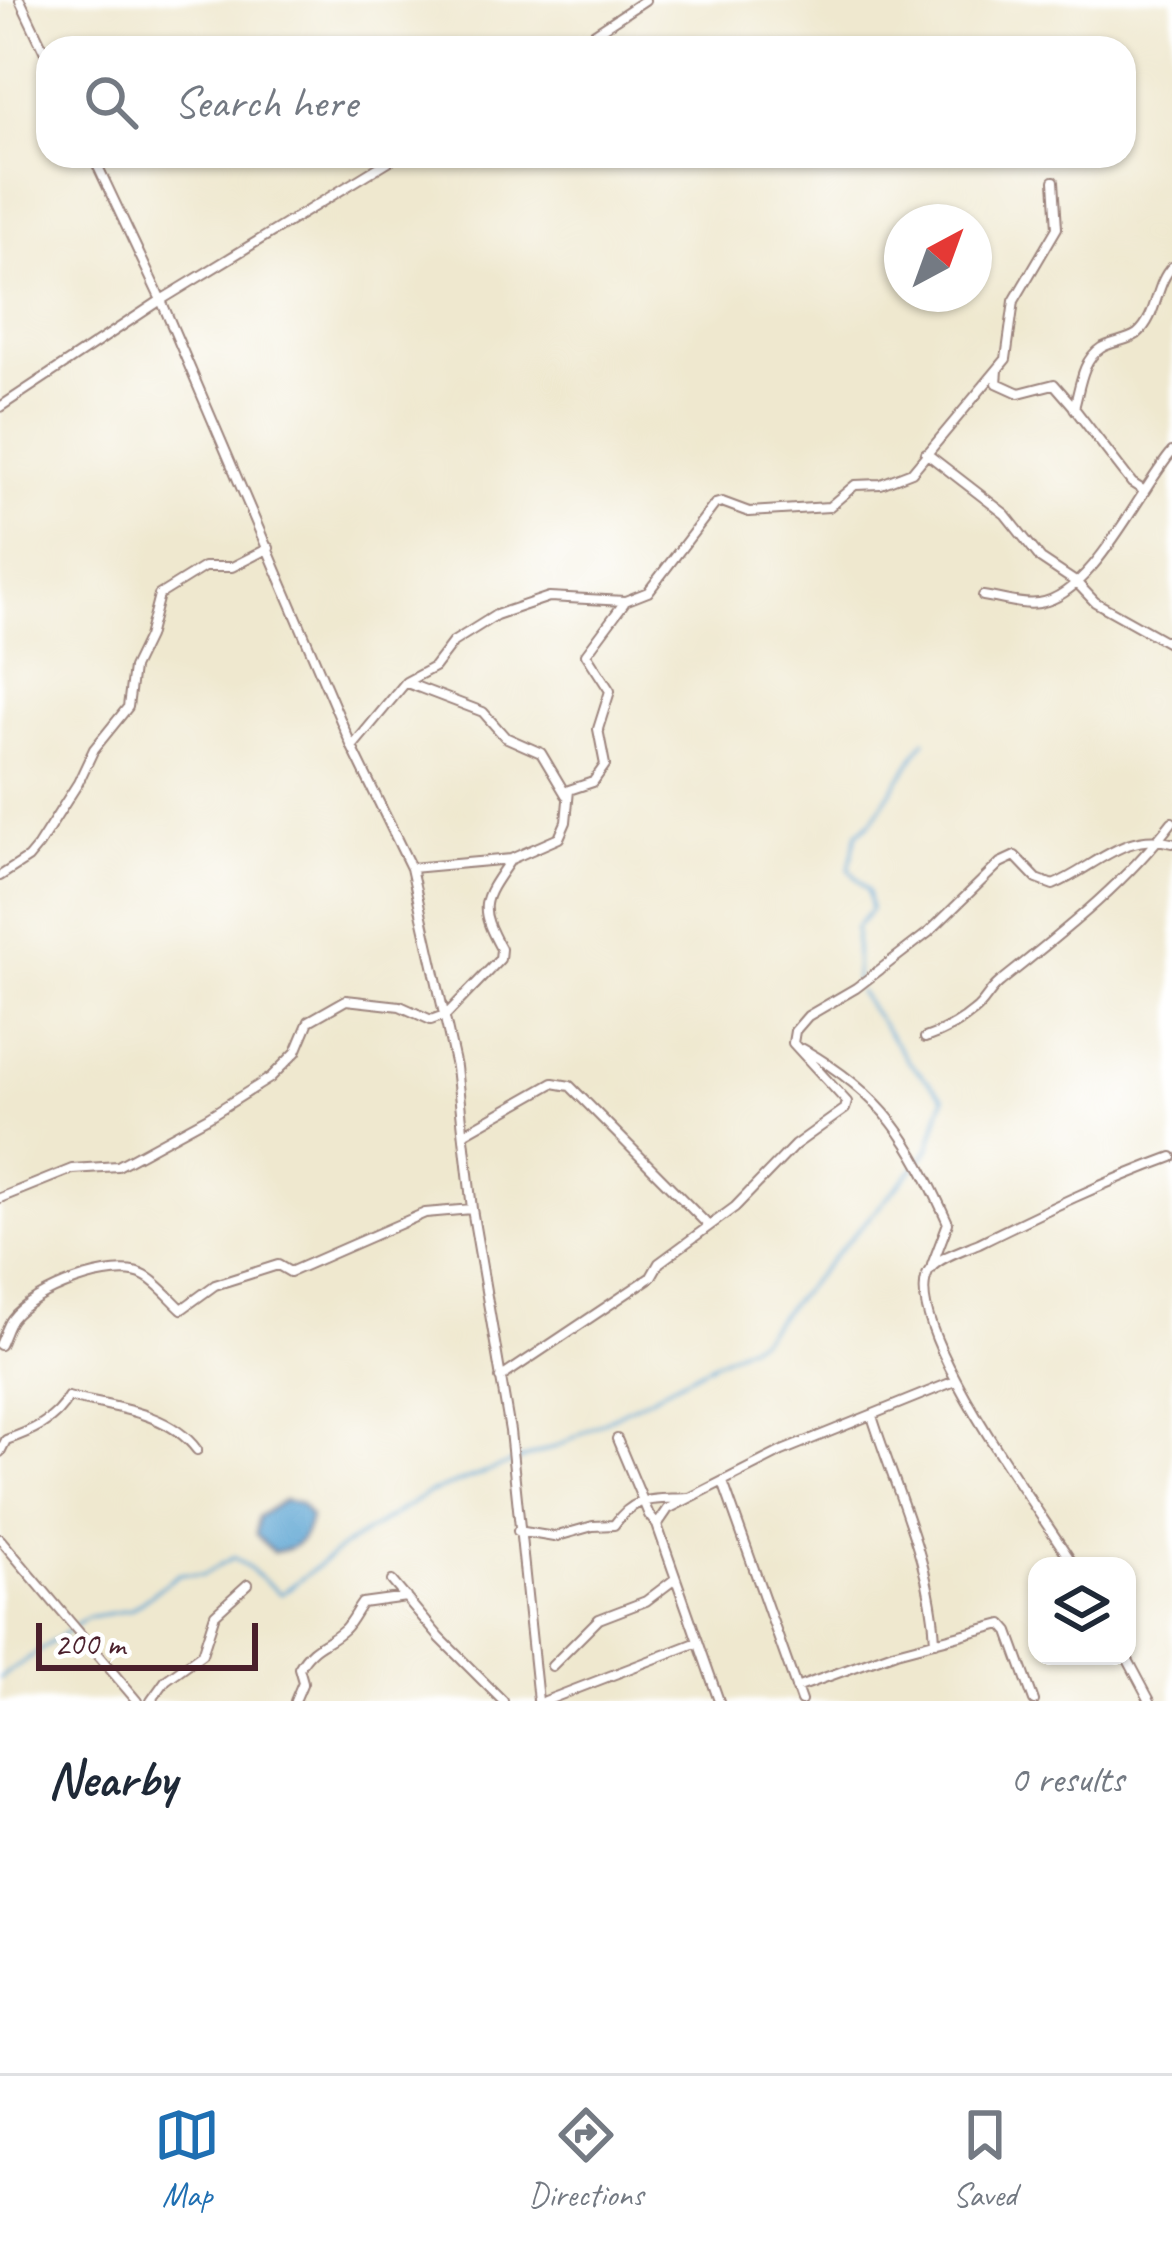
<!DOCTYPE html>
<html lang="en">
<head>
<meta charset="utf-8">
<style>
	body { margin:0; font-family:Caveat,sans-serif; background:#f6f6f7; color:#1f2937 }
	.controls { position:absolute; right:36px; bottom:36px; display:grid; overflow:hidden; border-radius:24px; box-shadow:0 3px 9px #0004 }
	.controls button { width:108px; height:108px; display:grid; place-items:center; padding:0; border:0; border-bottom:3px solid #e0e1e3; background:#fff; color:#1f2937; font:60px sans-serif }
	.compass { position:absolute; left:884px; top:204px; width:108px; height:108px; border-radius:50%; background:#fff; box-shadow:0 3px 9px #0004; rotate:41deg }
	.scale { position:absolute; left:36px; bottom:30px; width:222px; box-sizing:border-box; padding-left:12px; border:6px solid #4a1f2b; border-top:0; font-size:33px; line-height:42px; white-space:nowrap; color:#4a1f2b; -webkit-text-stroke:9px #fff; paint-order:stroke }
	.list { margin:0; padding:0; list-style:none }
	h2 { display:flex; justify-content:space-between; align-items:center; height:156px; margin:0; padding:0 48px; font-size:51px }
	h2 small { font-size:39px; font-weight:400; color:#747a83 }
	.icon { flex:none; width:66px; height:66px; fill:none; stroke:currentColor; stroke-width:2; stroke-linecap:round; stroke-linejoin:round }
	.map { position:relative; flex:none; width:1172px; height:1701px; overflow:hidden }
	.search { position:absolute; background:#fff; box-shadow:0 3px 9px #0004; left:36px; right:36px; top:36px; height:132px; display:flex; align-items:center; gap:30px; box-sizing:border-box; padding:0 42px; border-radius:36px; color:#747a83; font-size:45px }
	.sheet { height:372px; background:#fff }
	nav { display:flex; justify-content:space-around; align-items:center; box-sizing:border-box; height:168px; border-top:3px solid #e0e1e3; background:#fff; font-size:33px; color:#747a83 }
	nav a { display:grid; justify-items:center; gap:6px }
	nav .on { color:#1f6fb2 }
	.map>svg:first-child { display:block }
	.water { fill:#5ba4d2; stroke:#52627e; stroke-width:3 }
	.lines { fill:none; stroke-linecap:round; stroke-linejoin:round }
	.stream { stroke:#5ba4d2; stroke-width:3 }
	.street-casing { stroke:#9c847d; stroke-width:12 }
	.street { stroke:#fff; stroke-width:8 }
</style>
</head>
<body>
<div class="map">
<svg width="1172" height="1701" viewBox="0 0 1172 1701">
	<rect width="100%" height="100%" fill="#fff"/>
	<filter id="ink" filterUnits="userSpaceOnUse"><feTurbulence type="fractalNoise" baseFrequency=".00833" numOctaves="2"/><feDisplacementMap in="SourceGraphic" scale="24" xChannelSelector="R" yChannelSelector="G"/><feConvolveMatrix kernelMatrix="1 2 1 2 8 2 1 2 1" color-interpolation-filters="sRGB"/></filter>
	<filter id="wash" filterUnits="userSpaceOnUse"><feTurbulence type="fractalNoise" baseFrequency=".004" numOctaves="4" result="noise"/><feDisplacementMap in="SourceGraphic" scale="48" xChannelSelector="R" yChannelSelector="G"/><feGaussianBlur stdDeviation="2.7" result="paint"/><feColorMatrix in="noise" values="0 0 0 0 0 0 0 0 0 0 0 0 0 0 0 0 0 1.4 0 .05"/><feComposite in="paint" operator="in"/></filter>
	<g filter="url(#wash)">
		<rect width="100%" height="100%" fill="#efe8cf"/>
		<path class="water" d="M284,1500L301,1504L310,1517C306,1539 296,1550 273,1552L256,1534L258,1517Z"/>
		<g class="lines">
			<path class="stream" d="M856,984V927L871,910L868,891L849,869L857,833L872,821L925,740
				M0,1678L88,1617L130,1610L179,1574L203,1575L234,1557L281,1594L344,1546L427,1494L558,1446L759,1339L917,1165L929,1149L944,1097L908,1061L859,992"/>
		</g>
	</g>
	<g filter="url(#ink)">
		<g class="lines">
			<defs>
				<path id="street" d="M20,0L48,59
					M572,48L645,0
					M93,156L161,300L352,747L411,868L456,1067L472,1209L510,1431L538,1701
					M998,370L997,383L1019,393L1054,384L1074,407
					M0,407L161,300L397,156
					M926,453L1005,514L1041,559L1077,583L1095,602L1172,645
					M1143,490L1132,483L1074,408C1080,387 1082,360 1101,348C1111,342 1127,341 1137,334C1158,316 1155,284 1172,267
					M983,596C1000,598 1022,606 1039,603C1092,596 1140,489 1172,452
					M407,683L483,712L505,737L541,753L566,795
					M352,747L406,682L434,667L453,642L496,615L549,597L625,601L648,592L715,504L722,502L749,512L829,507L855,485L881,484L912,472L1006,359L1014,301L1057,228L1054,181
					M411,868L511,859L559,838L566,822L569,790L593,782L605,765L598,729L610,691L586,654L624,603
					M0,876L28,858L38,846L78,783L94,749L128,707L133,668L148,637L159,595L204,567H232L269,548
					M925,1038C943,1032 960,1023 974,1011C984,1004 989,991 999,983C1060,934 1124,885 1172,822
					M803,1049C884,1095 911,1141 948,1223L932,1265
					M465,1133L553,1083L570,1086L709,1226
					M0,1198L72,1169L118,1166L208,1117L270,1078L296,1052L309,1021L346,1000L400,1006L431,1020L447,1014L500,959L501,949C477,905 482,901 511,859
					M0,1345C4,1337 7,1326 12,1319C32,1292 115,1259 145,1276C158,1283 171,1299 182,1309L215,1285L278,1265L290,1272L425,1213L472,1209
					M500,1378L651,1277L659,1263L735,1207L795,1145L845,1109L847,1102L793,1043L795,1031L808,1016L856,988L929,932L1000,863L1015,856L1037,879L1053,885C1093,869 1124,830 1172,843
					M872,1416C895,1489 932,1564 935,1642
					M617,1439L649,1515L657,1525
					M0,1452L6,1440C29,1432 56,1421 68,1397C112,1407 169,1412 197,1450
					M723,1482L801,1701
					M518,1531L554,1537L593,1526L614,1525C635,1495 652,1500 688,1498
					M0,1539L137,1701
					M1074,1566C1046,1518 891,1316 931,1268C940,1257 965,1249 979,1243C1042,1212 1106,1181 1172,1157
					M392,1581L440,1638L503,1701
					M1126,1656L1150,1701
					M552,1666L599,1619L646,1601L675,1579
					M796,1688L896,1652L1002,1624L1009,1632L1034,1701
					M151,1701L166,1680L202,1654L215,1614L248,1584
					M295,1701L303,1682L299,1668C314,1643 327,1645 344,1629C351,1622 356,1611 362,1603L406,1597
					M545,1701L698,1642
					M719,1701L657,1525L668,1509L782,1451L955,1381"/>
			</defs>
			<use href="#street" class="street-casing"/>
			<use href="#street" class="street"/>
		</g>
	</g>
</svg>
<div class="controls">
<button><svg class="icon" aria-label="layers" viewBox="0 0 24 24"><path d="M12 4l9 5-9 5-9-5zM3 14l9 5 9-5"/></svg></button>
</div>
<svg class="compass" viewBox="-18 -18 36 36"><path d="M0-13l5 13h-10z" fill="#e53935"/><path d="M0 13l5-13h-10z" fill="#747a83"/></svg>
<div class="scale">200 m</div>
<div class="search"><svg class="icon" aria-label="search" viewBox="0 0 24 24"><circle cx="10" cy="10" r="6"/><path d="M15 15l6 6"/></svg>Search here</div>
</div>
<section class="sheet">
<h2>Nearby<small>0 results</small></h2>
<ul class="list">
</ul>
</section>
<nav>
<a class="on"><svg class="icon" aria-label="map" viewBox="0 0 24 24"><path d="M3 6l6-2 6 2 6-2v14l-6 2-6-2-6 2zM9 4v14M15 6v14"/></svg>Map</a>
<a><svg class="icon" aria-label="directions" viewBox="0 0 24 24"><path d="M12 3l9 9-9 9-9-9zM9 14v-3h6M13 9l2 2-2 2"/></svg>Directions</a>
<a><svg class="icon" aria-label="saved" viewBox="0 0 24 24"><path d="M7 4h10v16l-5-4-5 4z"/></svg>Saved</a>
</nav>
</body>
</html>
